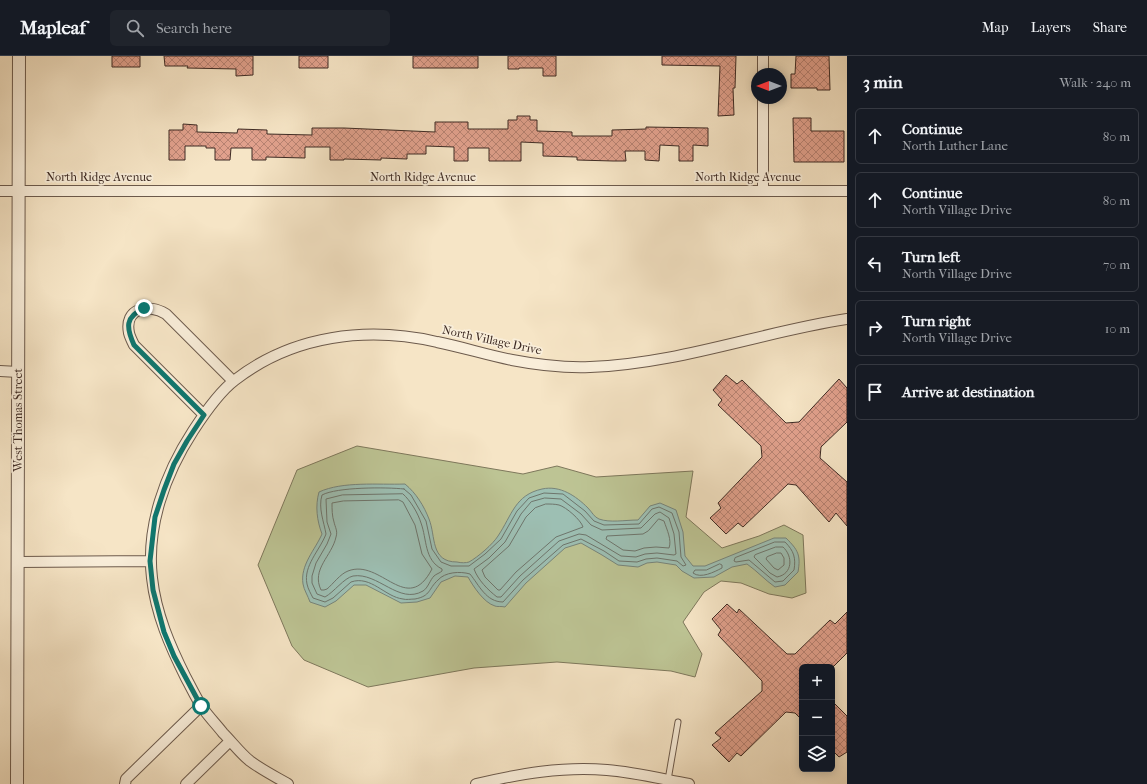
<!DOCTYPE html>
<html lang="en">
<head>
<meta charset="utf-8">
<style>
	body { margin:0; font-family:"IM FELL French Canon",serif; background:#20242c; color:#f1f3f6 }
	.controls { position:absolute; right:12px; bottom:12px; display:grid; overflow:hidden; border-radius:6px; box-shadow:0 2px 10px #0003 }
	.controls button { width:36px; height:36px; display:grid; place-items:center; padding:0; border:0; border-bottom:1px solid #363941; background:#171b24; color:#f1f3f6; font:20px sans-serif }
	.compass { position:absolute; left:751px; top:12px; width:36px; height:36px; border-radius:50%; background:#171b24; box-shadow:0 2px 10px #0003; rotate:270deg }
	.stop { position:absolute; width:12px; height:12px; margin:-9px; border:3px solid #0f766e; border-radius:50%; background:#fff }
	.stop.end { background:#0f766e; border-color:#fff; box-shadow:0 1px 4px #0008 }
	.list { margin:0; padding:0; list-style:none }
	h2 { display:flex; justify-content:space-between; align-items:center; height:52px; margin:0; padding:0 16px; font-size:17px }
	h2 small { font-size:13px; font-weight:400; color:#9ea1a6 }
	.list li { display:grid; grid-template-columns:26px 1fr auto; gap:12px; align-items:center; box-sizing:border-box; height:56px; margin:0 8px 8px; padding:0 8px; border:1px solid #363941; border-radius:6px }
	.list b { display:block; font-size:15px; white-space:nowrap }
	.list p { margin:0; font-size:13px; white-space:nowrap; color:#9ea1a6 }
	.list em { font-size:13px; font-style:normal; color:#9ea1a6 }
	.icon { flex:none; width:22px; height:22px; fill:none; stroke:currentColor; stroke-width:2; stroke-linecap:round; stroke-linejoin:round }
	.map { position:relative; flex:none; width:847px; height:728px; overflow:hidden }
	header { display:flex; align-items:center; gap:24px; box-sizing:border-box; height:56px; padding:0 20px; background:#171b24; border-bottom:1px solid #363941 }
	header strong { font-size:19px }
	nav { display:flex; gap:22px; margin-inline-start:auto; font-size:14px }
	.search { width:280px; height:36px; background:#20242c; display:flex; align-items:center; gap:10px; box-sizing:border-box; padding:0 14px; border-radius:6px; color:#9ea1a6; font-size:15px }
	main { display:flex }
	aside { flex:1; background:#171b24 }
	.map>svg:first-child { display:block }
	.park { fill:#bdc494; stroke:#7e785c }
	.water { fill:#9dbfb3; stroke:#77847a }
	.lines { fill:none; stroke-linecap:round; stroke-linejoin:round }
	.shore { stroke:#6e756c; stroke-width:1 }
	.building { fill:url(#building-cross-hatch); stroke:#3e2b24 }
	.service-casing { stroke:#6c5a4c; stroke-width:7 }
	.minor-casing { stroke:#6c5a4c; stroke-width:12 }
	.tertiary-casing { stroke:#6c5a4c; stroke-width:14 }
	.service { stroke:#f9eeda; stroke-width:5 }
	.minor { stroke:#f9eeda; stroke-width:10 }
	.tertiary { stroke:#f9eeda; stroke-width:12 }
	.route { stroke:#0f766e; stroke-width:5 }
	.labels { text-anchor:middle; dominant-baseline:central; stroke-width:3.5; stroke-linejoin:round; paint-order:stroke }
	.street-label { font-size:12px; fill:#3e2b24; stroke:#f9eeda }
</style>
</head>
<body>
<header>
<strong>Mapleaf</strong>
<div class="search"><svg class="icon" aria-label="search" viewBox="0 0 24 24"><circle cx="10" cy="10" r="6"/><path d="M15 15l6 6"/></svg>Search here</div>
<nav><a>Map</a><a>Layers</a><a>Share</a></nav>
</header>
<main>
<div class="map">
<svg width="847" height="728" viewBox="0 0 847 728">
	<defs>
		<pattern id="building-cross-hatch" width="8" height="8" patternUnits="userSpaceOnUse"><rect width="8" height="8" fill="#e1a18d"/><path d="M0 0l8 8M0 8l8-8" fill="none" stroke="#b88373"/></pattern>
	</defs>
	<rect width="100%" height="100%" fill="#f6e5c6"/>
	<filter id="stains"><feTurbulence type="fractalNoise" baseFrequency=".005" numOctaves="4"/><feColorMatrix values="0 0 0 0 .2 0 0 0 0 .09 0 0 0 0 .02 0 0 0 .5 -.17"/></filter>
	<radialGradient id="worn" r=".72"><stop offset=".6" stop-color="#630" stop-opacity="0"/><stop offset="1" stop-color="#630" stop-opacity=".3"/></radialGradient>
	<path class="park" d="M357,390L523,418L557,410L596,421L693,415L686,461L722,492L759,480L784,469L803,479L806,537L792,542L769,538L741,527L721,525L704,536L683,566L702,598L695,621L671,615L557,606L474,612L368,631L304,604L292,590L258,509L297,414Z"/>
	<path class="water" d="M405,428C416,437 424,450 429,463C436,480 430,506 457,506C461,507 466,507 469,506C478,501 493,488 498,480C512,459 515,439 542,433C560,429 576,440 588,452C592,456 594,461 599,463C610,467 625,464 638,464L650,450L660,447L676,454L683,476L685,500L693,510H705L774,482H786C798,494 801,499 798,516L785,529L775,531C765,524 757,515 747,508L732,511L714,521L694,522L682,515L676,509L657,506L647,507L638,511L618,509L602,499L581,487L565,492L526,527L505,551C501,550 497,551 495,550C484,547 473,530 468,521L455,520L441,526L430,542L417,546L401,547L366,529H354L336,545L325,551L310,546C308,540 304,534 303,528C300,509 315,494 322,478C317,465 315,450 319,436C343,425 378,429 405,428Z"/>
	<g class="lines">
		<path class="shore" d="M404,433L411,439L426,465L432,493L441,506L451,510H469L485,498L501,483L517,455L529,442L544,437L563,438L585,455L594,465L604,469L639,468L652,453L659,451L672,457L679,476L681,501L686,509L683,510L677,505L657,502L646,503L637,506L619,505L604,495L581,483L563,489L523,524L503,546C486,546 479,529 470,518C460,515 445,516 438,524C428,533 431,540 415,543C411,543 406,544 403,543C385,541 371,519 351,526L333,542L325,546L313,542C311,538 308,533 307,528C303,510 320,494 326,478C324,466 318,452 322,439C337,431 386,431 404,433Z
			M403,438C410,444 418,457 421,467C427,483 424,504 442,513V515C440,517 436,518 434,520C430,524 428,532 423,535C399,549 378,516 353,520C344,522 334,536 325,541L317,538L312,527V520L316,507L327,488L331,478L327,466L326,443L342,439Z
			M545,442L561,443L581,458L591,469L602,474L641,472L655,458L660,456L669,462L674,478L676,498L674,499L657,497L645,498L636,501L621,500L586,479L579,478L559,485L520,520L501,541H497C488,534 478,524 474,513L489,502L505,486L521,458L531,446Z
			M399,444L403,446L415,469L422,498L432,513C407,561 381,502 348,515C340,518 333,528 327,533L324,534H321C311,513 332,500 336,481C338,475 335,471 334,466C332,460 332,453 332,447L343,445Z
			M546,448C550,448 555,448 559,449C566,451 581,464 583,471L556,481L516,516L500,534H498L485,521L482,514L509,490L526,461L535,452Z
			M659,463L664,465C667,474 672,484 669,492L656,491L644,492L635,495L623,494L606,483L607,480L643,478L648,475Z
			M775,486H785C794,495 796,502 794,514L783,525L775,526L749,504L736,506L734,505L735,502Z
			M776,491H783C793,500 793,518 777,521L770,517L754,501L755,499Z
			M777,497H781L784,502V509L778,514L774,512L766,503L767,501Z
			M720,508L722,509V512C714,516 701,523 693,517L695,514H706Z"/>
	</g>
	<path class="building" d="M112,0H140V11H112Z
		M164,0H253V19L236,20V13L187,12L188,10H165Z
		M299,0H328V12H299Z
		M413,0H478V12H413Z
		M508,0H556V20H543V12H519V13H508Z
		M662,0H736L735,32H733L734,59L718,60L720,10L662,9Z
		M796,0H829L830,34H817V32H791V18H795Z
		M517,60H530V64H537V75L572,76V80H612V74L646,73V71L708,72V90L693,89V105H679V90L660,89L659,105L645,104V95H625L626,105H613L577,104V101L543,100V87L521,86V105H489V92H468V105H454V91L426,90V98H407V103L381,102V104L344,103V104H330V91H305V102L266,101V104H252V92H231L230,104H215V92H206V90H185V104H169V74H183V68L197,69V76L237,77L238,73L267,74V78L312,79V72H344L435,76V66H468V73H508V64H517Z
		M793,62H811V75H844V106H794Z
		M726,319L737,328L742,324L786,367L799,366L839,323L847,332V366L821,391L820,402L847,426V470L836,457L829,466L796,429L788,428L743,471L738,467L726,478L710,462L721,452L718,447L762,401L761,390L718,349L722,344L713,334Z
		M727,548L737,557L739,553L787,598H795L830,564L835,568L847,556V597L833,611H802V664L795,657L786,656L741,700L737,697L729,706L712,689L721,682L715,677L762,635V625L718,579L721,574L712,563Z
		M832,645L847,660V696L839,701L832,694Z"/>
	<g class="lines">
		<defs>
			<path id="service" d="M668,724L678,666"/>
			<path id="minor" d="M763,0V18
				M763,42V134
				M0,135H847
				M0,315L18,316
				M204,359L134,289C132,285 130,281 129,277C124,252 148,247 166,258L233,325
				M18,506L150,505
				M125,728L126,723L201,650
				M186,728L230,685
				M288,728C276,721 262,714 250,705C240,697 232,686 223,677C216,668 208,660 202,651C196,642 191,631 186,622C170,590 156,558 152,522C146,471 165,418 193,375C204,358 219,336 235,324C293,279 367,270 437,286C462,291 487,299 512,304C538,309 564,312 590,311C678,308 761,276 847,263
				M476,728C519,718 563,710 607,714C634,716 662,723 689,728"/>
			<path id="tertiary" d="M17,728L19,0"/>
		</defs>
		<use href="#service" class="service-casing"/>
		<use href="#minor" class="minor-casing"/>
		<use href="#tertiary" class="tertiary-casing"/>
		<use href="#service" class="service"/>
		<use href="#minor" class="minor"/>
		<use href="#tertiary" class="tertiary"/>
	</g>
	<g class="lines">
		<path class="route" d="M144,252C125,261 126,271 134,289L204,359L187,385L174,408L164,434L155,461L150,505L153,534L164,576L174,600L201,650"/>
	</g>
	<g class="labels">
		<g class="street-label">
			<text x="99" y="121">North Ridge Avenue</text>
			<text x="423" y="121">North Ridge Avenue</text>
			<text x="748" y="121">North Ridge Avenue</text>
			<text transform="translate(492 284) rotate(12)">North Village Drive</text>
			<text transform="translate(18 364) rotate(-90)">West Thomas Street</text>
		</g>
	</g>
	<rect width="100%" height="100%" filter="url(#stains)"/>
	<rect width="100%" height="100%" fill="url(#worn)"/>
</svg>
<div class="controls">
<button>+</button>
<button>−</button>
<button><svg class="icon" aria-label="layers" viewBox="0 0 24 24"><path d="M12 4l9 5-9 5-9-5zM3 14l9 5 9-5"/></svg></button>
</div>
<svg class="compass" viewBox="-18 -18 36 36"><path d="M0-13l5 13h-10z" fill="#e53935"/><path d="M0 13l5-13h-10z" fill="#9ea1a6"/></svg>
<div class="stop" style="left:201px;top:650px"></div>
<div class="stop end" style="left:144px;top:252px"></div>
</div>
<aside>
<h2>3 min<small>Walk · 240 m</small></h2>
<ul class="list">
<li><svg class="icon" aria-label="ahead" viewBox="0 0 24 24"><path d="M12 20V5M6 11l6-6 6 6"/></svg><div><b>Continue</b><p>North Luther Lane</p></div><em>80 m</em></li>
<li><svg class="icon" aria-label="ahead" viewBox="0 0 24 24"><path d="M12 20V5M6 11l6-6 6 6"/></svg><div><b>Continue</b><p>North Village Drive</p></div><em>80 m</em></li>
<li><svg class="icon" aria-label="left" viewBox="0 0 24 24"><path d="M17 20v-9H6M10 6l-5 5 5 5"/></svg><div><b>Turn left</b><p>North Village Drive</p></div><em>70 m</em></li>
<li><svg class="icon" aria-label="right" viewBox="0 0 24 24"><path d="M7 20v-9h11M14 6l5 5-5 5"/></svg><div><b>Turn right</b><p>North Village Drive</p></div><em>10 m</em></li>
<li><svg class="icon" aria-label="arrive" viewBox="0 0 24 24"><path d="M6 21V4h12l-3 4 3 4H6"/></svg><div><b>Arrive at destination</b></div></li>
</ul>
</aside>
</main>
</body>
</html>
